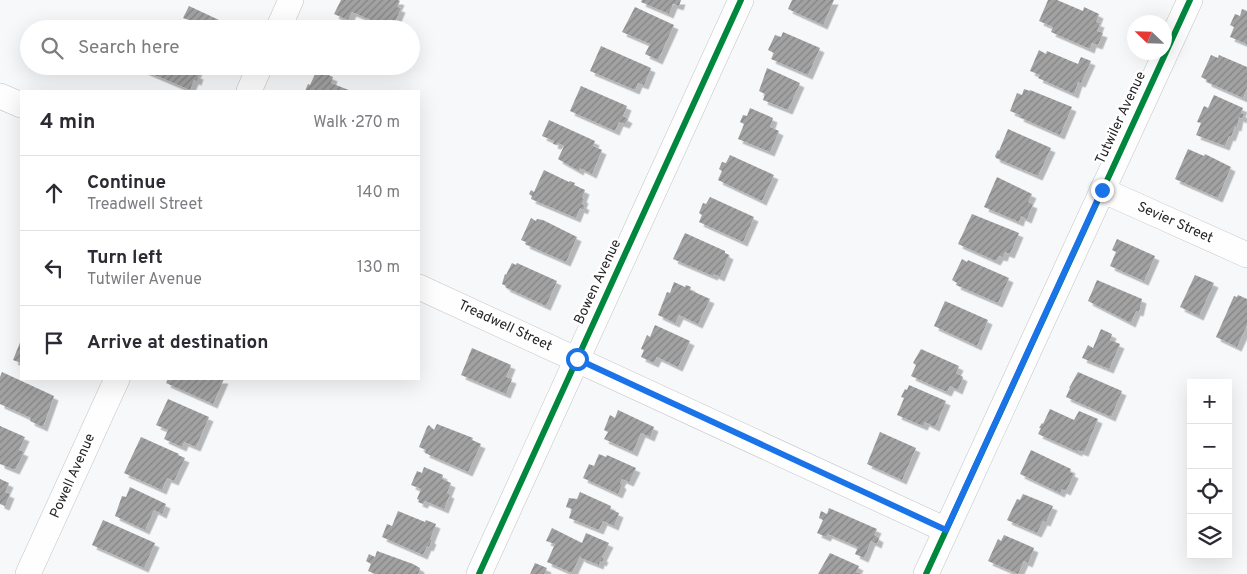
<!DOCTYPE html>
<html lang="en">
<head>
<meta charset="utf-8">
<style>
	body { margin:0; font-family:Overpass,sans-serif; background:#f2f2f3; color:#2b2b33 }
	.controls { position:absolute; right:15px; bottom:15px; display:grid; overflow:hidden; border-radius:0px; box-shadow:0 5px 20px #0002 }
	.controls button { width:45px; height:45px; display:grid; place-items:center; padding:0; border:0; border-bottom:1px solid #e1e1e2; background:#fff; color:#2b2b33; font:25px sans-serif }
	.compass { position:absolute; left:1127px; top:15px; width:45px; height:45px; border-radius:50%; background:#fff; box-shadow:0 5px 20px #0002; rotate:293deg }
	.stop { position:absolute; width:15px; height:15px; margin:-11px; border:4px solid #1a73e8; border-radius:50%; background:#fff }
	.stop.end { background:#1a73e8; border-color:#fff; box-shadow:0 1px 5px #0008 }
	.list { margin:0; padding:0; list-style:none }
	h2 { display:flex; justify-content:space-between; align-items:center; height:65px; margin:0; padding:0 20px; font-size:21px }
	h2 small { font-size:16px; font-weight:400; color:#7c7c81 }
	.list li { display:grid; grid-template-columns:32px 1fr auto; gap:15px; align-items:center; box-sizing:border-box; height:75px; padding:0 20px; border-top:1px solid #e1e1e2 }
	.list b { display:block; font-size:19px; white-space:nowrap }
	.list p { margin:0; font-size:16px; white-space:nowrap; color:#7c7c81 }
	.list em { font-size:16px; font-style:normal; color:#7c7c81 }
	.icon { flex:none; width:28px; height:28px; fill:none; stroke:currentColor; stroke-width:2; stroke-linecap:round; stroke-linejoin:round }
	.map { position:relative; flex:none; width:1247px; height:574px; overflow:hidden }
	.search { position:absolute; background:#fff; box-shadow:0 5px 20px #0002; left:20px; top:20px; width:400px; height:55px; display:flex; align-items:center; gap:12px; box-sizing:border-box; padding:0 18px; border-radius:28px; color:#7c7c81; font-size:19px }
	.panel { position:absolute; background:#fff; box-shadow:0 5px 20px #0002; left:20px; top:90px; width:400px; height:290px; border-radius:0px }
	.map>svg:first-child { display:block }
	.building { fill:url(#building-hatch); filter:url(#shadow) }
	.lines { fill:none; stroke-linecap:round; stroke-linejoin:round }
	.minor-casing { stroke:#c3c4c6; stroke-width:26 }
	.minor { stroke:#fefefe; stroke-width:25 }
	.cycleway-casing { stroke:#fff; stroke-width:9 }
	.cycleway { stroke:#00873e; stroke-width:6 }
	.route { stroke:#1a73e8; stroke-width:6 }
	.labels { text-anchor:middle; dominant-baseline:central; stroke-width:5; stroke-linejoin:round; paint-order:stroke }
	.street-label { font-size:14px; fill:#262628; stroke:#fff }
</style>
</head>
<body>
<div class="map">
<svg width="1247" height="574" viewBox="0 0 1247 574">
	<defs>
		<pattern id="building-hatch" width="6" height="6" patternUnits="userSpaceOnUse" patternTransform="scale(1.25)"><rect width="6" height="6" fill="#a2a2a3"/><path d="M-1 1l2-2M0 6l6-6M5 7l2-2" fill="none" stroke="#848485"/></pattern>
		<filter id="shadow"><feDropShadow dx="4.5" dy="4.5" stdDeviation="0" flood-color="#0004"/></filter>
	</defs>
	<rect width="100%" height="100%" fill="#f7f8fa"/>
	<path class="building" d="M341,0H398L400,1L397,7L401,8L392,29L352,12L348,20L334,14Z
		M642,0H681L679,6L673,4L669,14L641,2Z
		M792,0H834L823,25L788,9Z
		M1048,0H1057L1083,11L1084,7L1099,14L1096,22L1100,23L1097,31L1103,33L1098,45L1092,43L1090,49L1051,32L1053,27L1039,21Z
		M189,6L219,20L218,24L221,26L220,29H189L192,21L183,18Z
		M635,7L674,25L658,60L645,54L650,44L622,32Z
		M1242,9L1247,11V44L1230,37L1234,27L1230,25L1235,14L1240,16Z
		M783,32L820,48L808,75L771,59L774,53L768,50L775,35L781,37Z
		M601,46L651,68L644,85L638,83L635,90L590,71Z
		M1039,50L1046,54L1047,51L1078,64L1081,57L1091,61L1081,83L1078,82L1074,94L1038,78L1040,75L1030,71Z
		M1211,55L1218,58L1219,55L1247,67V88L1243,98L1207,82V80L1201,77Z
		M145,66H200L196,74L199,75L197,81L194,80L190,90L143,70Z
		M767,68L800,83L788,110L763,100L765,94L759,91Z
		M317,70L333,77L331,83L351,91H305L308,84L310,85Z
		M581,86L627,106L623,116L628,119L625,124L619,122L615,131L570,111Z
		M1024,89L1030,91V90L1072,107L1060,135L1019,117L1020,115L1010,111L1017,93L1022,95Z
		M1214,95L1243,108L1241,113L1244,114L1242,119L1239,117L1237,127L1235,126L1231,137L1229,136L1225,146L1196,135L1201,123L1197,122L1204,106L1208,108Z
		M750,108L773,118L770,127L779,131L770,152L738,139L744,124L740,122L743,115L747,116Z
		M549,120L595,141L593,146L602,150L592,174L580,168L579,171L558,159L564,146L558,143L557,145L553,144L554,141L542,136Z
		M1008,129L1051,148L1038,176L996,158L995,156L998,150L999,151Z
		M1188,149L1204,156L1205,154L1231,167L1218,198L1175,179Z
		M730,155L774,175L762,201L718,180L722,171L719,169L722,162L726,163Z
		M544,170L569,182L570,181L575,183L574,185L585,190L582,198L584,199L582,204L585,206L583,210L580,208L576,218L531,199L532,196L529,194L531,190L534,192Z
		M997,177L1032,194L1028,202L1033,204L1027,219L1021,216L1019,222L984,207Z
		M710,197L754,217L743,242L699,222L702,215L699,213L703,203L706,204Z
		M972,214L1019,233L1010,254L1005,252L1003,257L999,256L996,261L958,244Z
		M531,218L536,221L537,219L543,220L577,237L566,262L525,244L526,242L521,240Z
		M685,233L725,251V253L729,255L720,277L714,274L713,276L673,259Z
		M1117,239L1155,256L1144,281L1110,266L1116,252L1112,250Z
		M962,259L967,262L968,260L1009,278L998,303L956,285L957,283L952,280Z
		M512,263L516,265L517,263L557,281L546,306L505,287L506,286L502,284L505,274L506,275Z
		M1195,275L1214,283L1199,316L1180,307Z
		M1097,280L1142,299L1139,312L1136,311L1131,323L1088,301Z
		M674,282L685,287L686,285L691,287L690,290L710,299L698,324L679,315L675,323L658,315L667,292L670,293Z
		M1238,295L1247,299V325L1237,347L1216,337L1234,296L1237,297Z
		M945,301L988,320L977,346L934,326Z
		M655,325L690,341L678,367L657,357L654,363L641,357L644,350L641,349L647,335L650,337Z
		M1101,329L1112,334L1110,340L1120,344L1109,369L1082,358L1088,345L1093,348Z
		M21,340V363L13,360Z
		M472,348L511,365L506,377L512,379L506,394L461,375Z
		M921,349L959,366L956,373L963,377L958,390L950,386L947,392L911,376L916,365L913,363Z
		M2,372L54,396L43,427L30,421L31,418L0,404V377Z
		M1078,372L1122,391L1111,417L1066,397L1070,388H1069Z
		M168,379H224L213,404L166,383Z
		M909,385L946,401L935,427L925,422L923,426L897,415L904,398L901,397L905,389L907,390Z
		M168,399L209,417L196,447L184,442L182,447L164,439L168,430L156,425Z
		M1050,409L1074,420L1079,411L1098,419L1084,452L1078,450V452L1038,434L1041,428H1039L1042,423L1043,424Z
		M618,410L654,427L650,437L641,433L633,452L604,439L608,432L604,430L610,415L615,418Z
		M437,424L473,438L472,440L481,444L468,472L425,453L426,450L419,447L427,427L429,425L434,430Z
		M0,426L25,437L19,450L24,452L15,470L0,464Z
		M880,432L916,448L902,480L867,464Z
		M141,437L179,454L178,455L185,458L174,481L167,478L162,490L124,473Z
		M1031,450L1071,469L1070,472L1074,474L1066,491L1062,489L1060,493L1020,474Z
		M599,454L606,457L607,455L636,468L629,482L622,479L620,483L622,485L618,494L583,478L589,464L594,466Z
		M424,467L443,475L442,479L451,483L447,493L450,494L444,509L425,501L423,504L418,502L419,500L417,499L421,489L411,485L417,471L422,473Z
		M0,479L9,483L5,492L10,494L5,506L0,504Z
		M130,487L166,504L162,514L154,510L145,530L115,516L122,496L126,497Z
		M580,492L611,506L610,509L619,513L614,526L603,521L599,530L569,518L572,509L566,507L569,498L577,499Z
		M1023,494L1053,506L1046,522L1043,521L1037,533L1007,520L1017,499L1020,500Z
		M829,508L877,529L874,535L879,538L877,544L871,541L864,558L855,554L858,547L828,534L826,537L817,533L823,520L819,518L821,511L827,514Z
		M398,511L425,522L426,520L436,524L430,539L432,540L429,547L427,546L423,555L382,537L387,524L392,526Z
		M103,520L155,543L144,568L92,545Z
		M552,528L582,543L586,533L609,543L602,557L604,558L602,562L600,561L599,565L581,558L580,556L572,573L547,562L555,544L546,541Z
		M1004,535L1034,548L1028,563L1024,561L1018,574L988,561L998,539L1001,541Z
		M377,551L413,564L420,568L419,572L418,574H375L368,571L371,564L366,561L369,554L375,557Z
		M830,553L859,566L856,572L861,574H818Z
		M535,563L547,568L544,574H530Z"/>
	<g class="lines">
		<defs>
			<path id="minor" d="M278,29L291,0
				M249,91L260,66
				M0,96L21,105
				M1102,190L1247,255
				M419,287L946,530
				M28,574L117,379
				M479,574L741,0
				M926,574L1190,0"/>
		</defs>
		<use href="#minor" class="minor-casing"/>
		<use href="#minor" class="minor"/>
		<defs>
			<path id="cycleway" d="M479,574L741,0
				M926,574L1190,0"/>
		</defs>
		<use href="#cycleway" class="cycleway-casing"/>
		<use href="#cycleway" class="cycleway"/>
	</g>
	<g class="lines">
		<path class="route" d="M577,359L946,530L1102,190"/>
	</g>
	<g class="labels">
		<g class="street-label">
			<text transform="translate(1121 118) rotate(-65)">Tutwiler Avenue</text>
			<text transform="translate(1175 223) rotate(24)">Sevier Street</text>
			<text transform="translate(598 282) rotate(-65)">Bowen Avenue</text>
			<text transform="translate(505 326) rotate(25)">Treadwell Street</text>
			<text transform="translate(73 476) rotate(-66)">Powell Avenue</text>
		</g>
	</g>
</svg>
<div class="controls">
<button>+</button>
<button>−</button>
<button><svg class="icon" aria-label="locate" viewBox="0 0 24 24"><circle cx="12" cy="12" r="6"/><path d="M12 2v4M12 18v4M2 12h4M18 12h4"/></svg></button>
<button><svg class="icon" aria-label="layers" viewBox="0 0 24 24"><path d="M12 4l9 5-9 5-9-5zM3 14l9 5 9-5"/></svg></button>
</div>
<svg class="compass" viewBox="-18 -18 36 36"><path d="M0-13l5 13h-10z" fill="#e53935"/><path d="M0 13l5-13h-10z" fill="#7c7c81"/></svg>
<div class="stop" style="left:577px;top:359px"></div>
<div class="stop end" style="left:1102px;top:190px"></div>
<div class="search"><svg class="icon" aria-label="search" viewBox="0 0 24 24"><circle cx="10" cy="10" r="6"/><path d="M15 15l6 6"/></svg>Search here</div>
<section class="panel">
<h2>4 min<small>Walk · 270 m</small></h2>
<ul class="list">
<li><svg class="icon" aria-label="ahead" viewBox="0 0 24 24"><path d="M12 20V5M6 11l6-6 6 6"/></svg><div><b>Continue</b><p>Treadwell Street</p></div><em>140 m</em></li>
<li><svg class="icon" aria-label="left" viewBox="0 0 24 24"><path d="M17 20v-9H6M10 6l-5 5 5 5"/></svg><div><b>Turn left</b><p>Tutwiler Avenue</p></div><em>130 m</em></li>
<li><svg class="icon" aria-label="arrive" viewBox="0 0 24 24"><path d="M6 21V4h12l-3 4 3 4H6"/></svg><div><b>Arrive at destination</b></div></li>
</ul>
</section>
</div>
</body>
</html>
